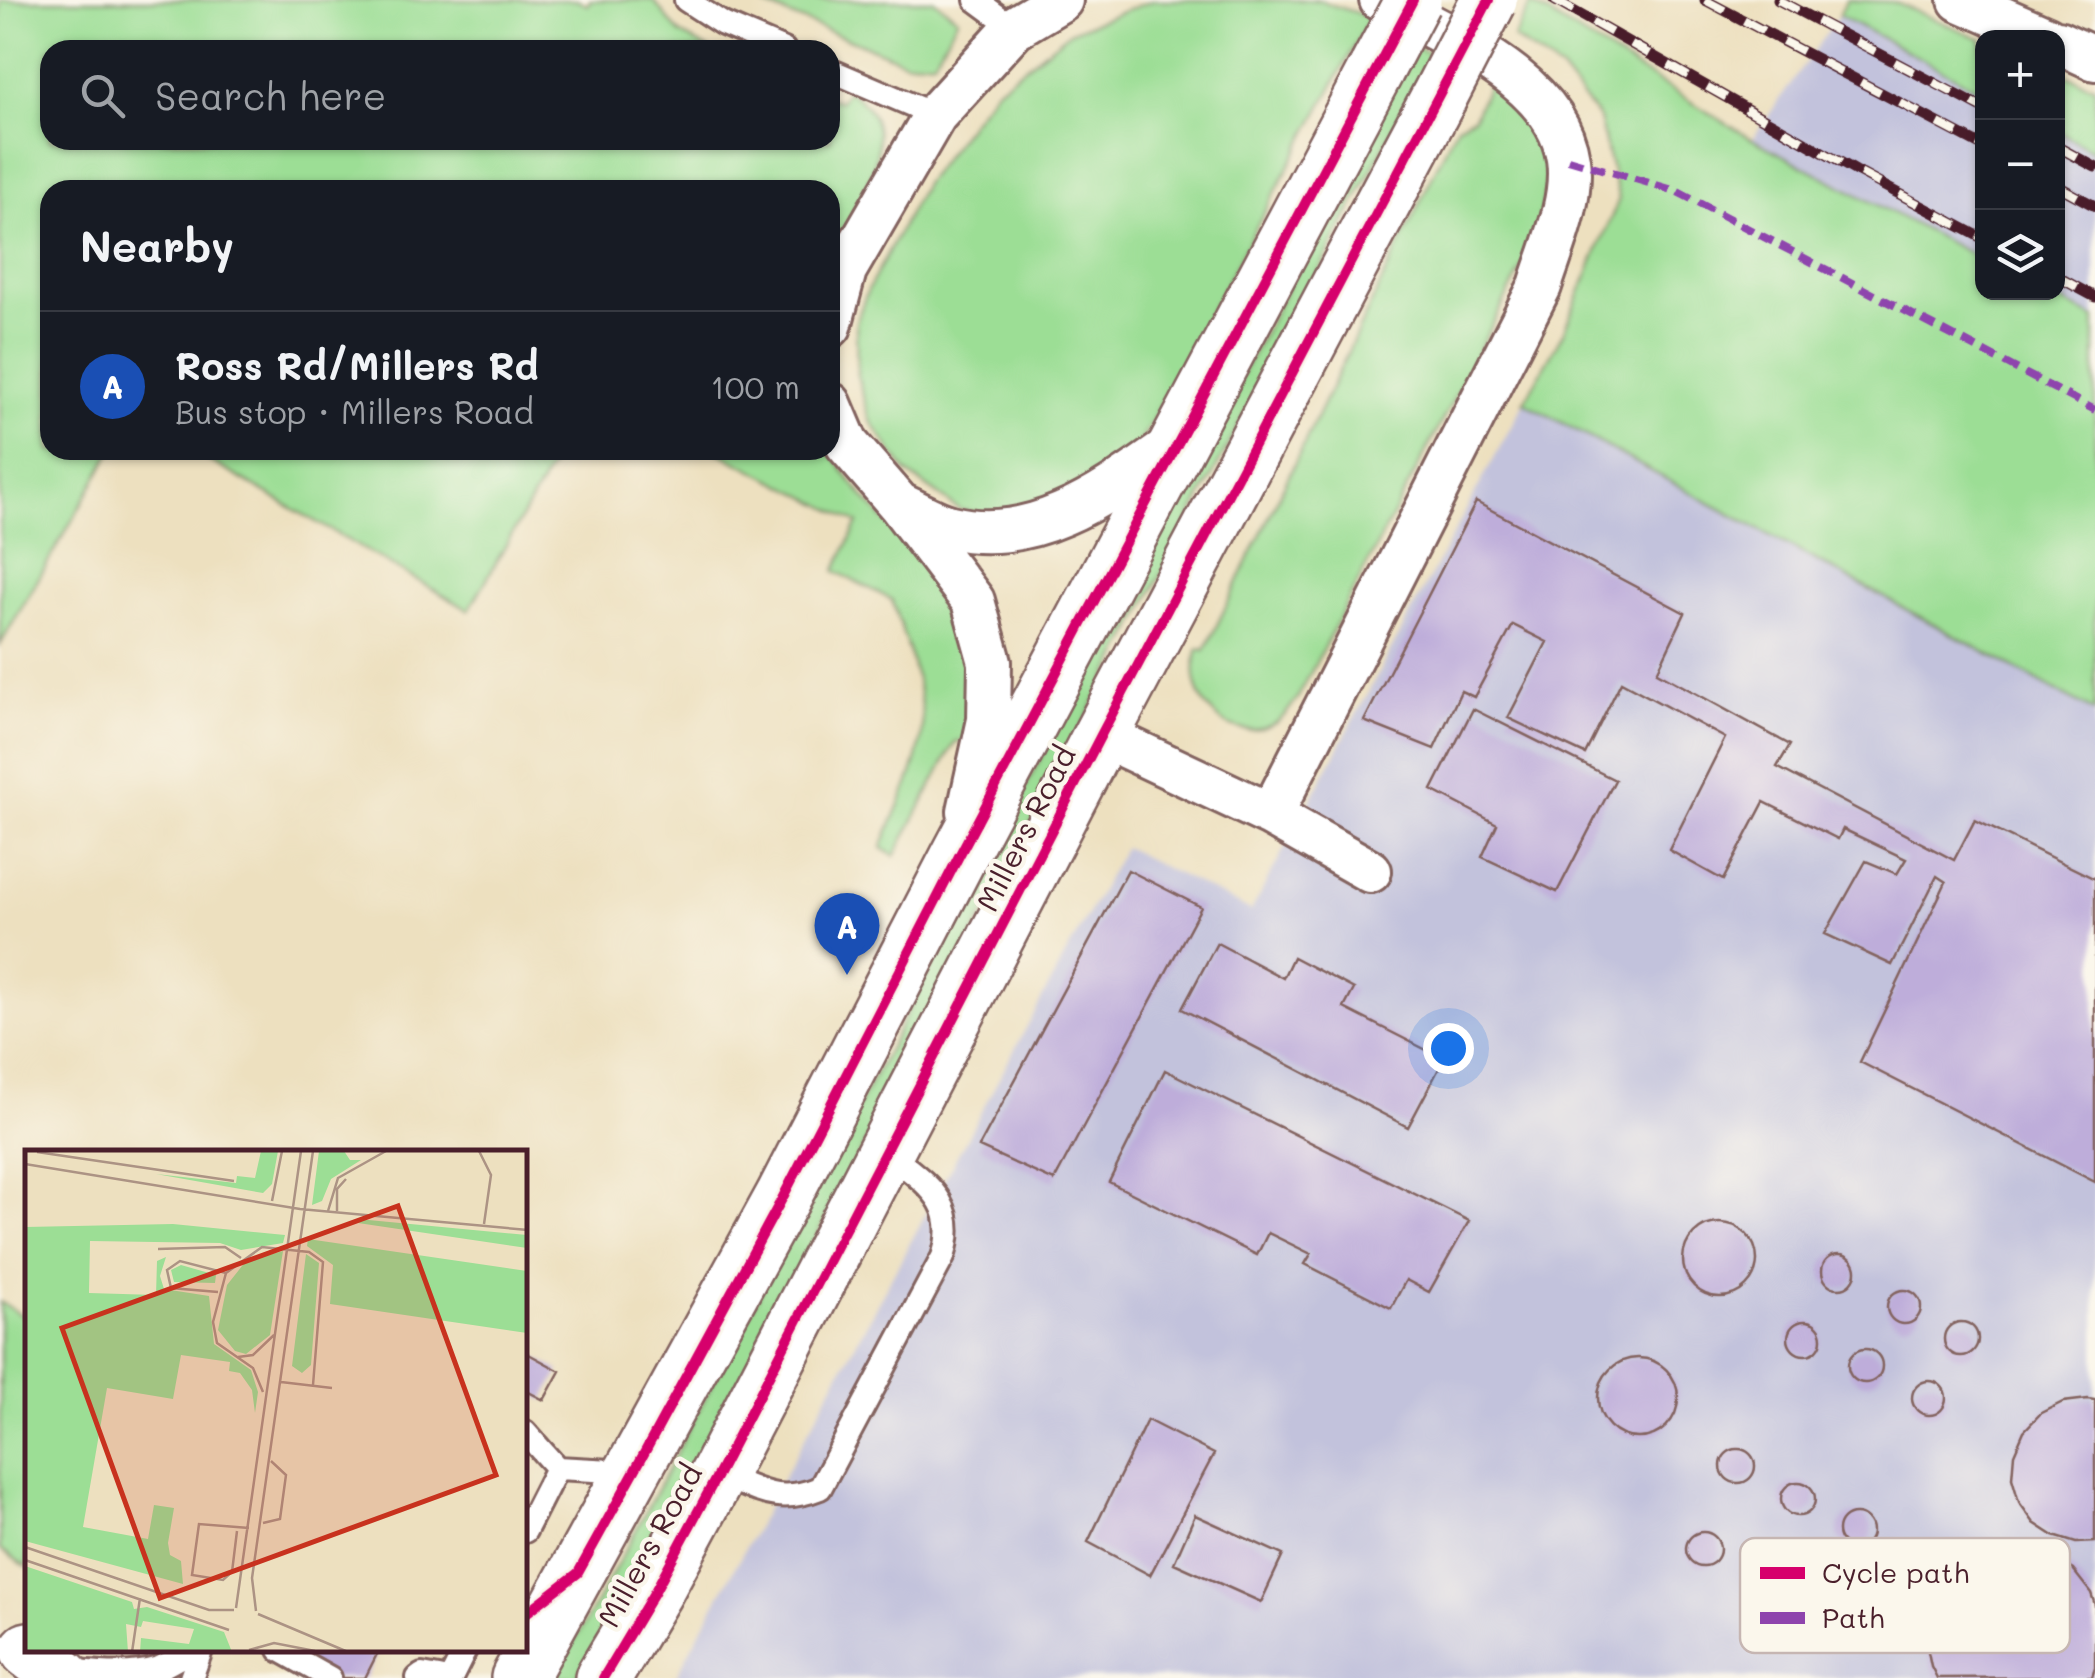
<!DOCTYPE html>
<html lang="en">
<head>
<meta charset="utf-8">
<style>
	body { margin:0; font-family:Mali,sans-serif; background:#242831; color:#f1f3f6 }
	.controls { position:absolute; right:30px; top:30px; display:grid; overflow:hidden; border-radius:20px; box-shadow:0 2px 8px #0004 }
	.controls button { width:90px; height:90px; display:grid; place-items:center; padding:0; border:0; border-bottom:2px solid #363941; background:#171b24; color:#f1f3f6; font:50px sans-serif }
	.you { position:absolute; left:1448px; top:1048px; width:35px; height:35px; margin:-25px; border:8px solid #fff; border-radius:50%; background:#1a73e8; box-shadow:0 0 0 15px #1a73e833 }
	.badge { display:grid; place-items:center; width:65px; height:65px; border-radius:50%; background:#b45309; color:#fff; font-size:32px; font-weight:700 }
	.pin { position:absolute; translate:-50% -82px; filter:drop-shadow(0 2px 5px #0008) }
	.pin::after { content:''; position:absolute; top:52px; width:35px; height:30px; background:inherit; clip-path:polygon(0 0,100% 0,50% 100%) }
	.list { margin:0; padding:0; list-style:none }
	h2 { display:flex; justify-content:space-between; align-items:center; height:130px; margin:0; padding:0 40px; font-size:42px }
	h2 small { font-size:32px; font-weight:400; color:#9ea1a6 }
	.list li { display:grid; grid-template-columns:65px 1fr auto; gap:30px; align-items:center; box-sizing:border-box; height:150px; padding:0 40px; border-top:2px solid #363941 }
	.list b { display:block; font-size:38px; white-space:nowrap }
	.list p { margin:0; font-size:32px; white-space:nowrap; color:#9ea1a6 }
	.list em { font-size:32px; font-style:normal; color:#9ea1a6 }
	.icon { flex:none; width:55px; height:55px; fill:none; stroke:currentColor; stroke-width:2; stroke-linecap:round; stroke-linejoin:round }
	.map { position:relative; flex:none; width:2095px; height:1678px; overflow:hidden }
	.search { position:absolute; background:#171b24; box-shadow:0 2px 8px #0004; left:40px; top:40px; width:800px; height:110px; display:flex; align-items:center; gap:25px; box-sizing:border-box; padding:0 35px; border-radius:30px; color:#9ea1a6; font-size:38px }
	.panel { position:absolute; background:#171b24; box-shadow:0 2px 8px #0004; left:40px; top:180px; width:800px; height:280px; border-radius:30px }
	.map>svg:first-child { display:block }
	.industrial { fill:#c2c2dc }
	.green { fill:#9cde95; stroke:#737e60; stroke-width:2.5 }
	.building { fill:#beadda }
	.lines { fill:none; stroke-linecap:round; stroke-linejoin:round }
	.service-casing { stroke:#83635f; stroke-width:28 }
	.minor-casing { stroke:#83635f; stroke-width:48 }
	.primary-casing { stroke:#83635f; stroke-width:60 }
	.service { stroke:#fff; stroke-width:22 }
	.minor { stroke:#fff; stroke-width:42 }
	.primary { stroke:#fff; stroke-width:55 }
	.rail-casing { stroke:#4a1f2b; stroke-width:11 }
	.rail { stroke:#fbf7ec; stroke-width:8; stroke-dasharray:22; stroke-linecap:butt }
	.primary-bridge-casing { stroke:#83635f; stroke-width:60; stroke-linecap:butt }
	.primary-bridge { stroke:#fff; stroke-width:55 }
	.quiet { stroke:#8e44ad; stroke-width:8; stroke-dasharray:15 8; stroke-linecap:butt }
	.cycleway-casing { stroke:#fbf7ec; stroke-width:16 }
	.cycleway { stroke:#d6006c; stroke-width:10 }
	.labels { text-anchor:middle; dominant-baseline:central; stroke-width:9; stroke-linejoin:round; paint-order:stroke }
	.street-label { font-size:30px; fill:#4a1f2b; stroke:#fbf7ec }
	.inset-road { fill:none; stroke:#ac9384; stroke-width:2.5 }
	.view { fill:#c8321e; fill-opacity:0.15; stroke:#c8321e; stroke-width:5 }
	.inset-edge { fill:none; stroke:#4a1f2b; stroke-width:5 }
	.key { fill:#fbf7ec; stroke:#c6b6b2; stroke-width:2.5 }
	.key-label { font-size:28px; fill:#4a1f2b }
</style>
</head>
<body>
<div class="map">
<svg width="2095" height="1678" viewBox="0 0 2095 1678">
	<rect width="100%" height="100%" fill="#fbf7ec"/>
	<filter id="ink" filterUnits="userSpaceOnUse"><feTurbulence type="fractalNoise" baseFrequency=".01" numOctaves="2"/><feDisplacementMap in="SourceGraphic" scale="20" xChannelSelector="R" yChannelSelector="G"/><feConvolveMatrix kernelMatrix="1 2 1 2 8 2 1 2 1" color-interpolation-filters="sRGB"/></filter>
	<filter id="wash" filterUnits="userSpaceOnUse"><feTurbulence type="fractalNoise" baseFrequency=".0048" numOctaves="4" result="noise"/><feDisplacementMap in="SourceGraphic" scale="40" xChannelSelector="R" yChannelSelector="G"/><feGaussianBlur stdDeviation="2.25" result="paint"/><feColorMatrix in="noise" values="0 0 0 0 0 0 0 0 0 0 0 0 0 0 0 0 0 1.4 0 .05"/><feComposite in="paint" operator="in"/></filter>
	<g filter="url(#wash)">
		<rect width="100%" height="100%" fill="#ede0bf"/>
		<path class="industrial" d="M1839,15L1982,91V260L1752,139Z
			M2058,131L2095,152V318L2045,293L2058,292Z
			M1524,402L2095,712V1678H675L1124,847L1251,911Z"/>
		<path class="green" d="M0,0H576L588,5L590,0H653L680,34L711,50H50V140H830V98L840,102L847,90C914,130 855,207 830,257V190H50V450H113L0,645Z
			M751,0H934L958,18L934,60L906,62Z
			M1153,0H1317L1370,17L1134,454L1070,498L1008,518L960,510L906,472L870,420L857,375L856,322L867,292L924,184L995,90L1071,31Z
			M1847,0L1894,2L1982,39V91L1839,15Z
			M1531,4L1752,139L1982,260V292L2045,293L2095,318V712L1524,402L1563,333L1619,199L1599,119L1561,71L1513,38Z
			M1414,46L1432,54L640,1576L576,1678H554L628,1545Z
			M2058,71L2095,87V152L2058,131Z
			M1489,83C1499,91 1512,98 1520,108C1558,148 1546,196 1535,243L1297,699C1291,707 1285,717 1277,722C1230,751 1179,695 1199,649L1205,650L1457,125L1474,117Z
			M191,450H560L469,610Z
			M714,450H830C873,524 956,572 976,660C982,682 974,714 972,738L955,742L895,856L882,848C894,815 913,780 920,745C930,703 905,641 892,600L835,571L858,523Z
			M0,1302L27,1318V1567L0,1549Z"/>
		<g id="blocks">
			<path class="building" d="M1476,502L1685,613L1657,672L1790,745L1777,767L1954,860L1975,820L2095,879V1182L1860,1062L1946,882L1937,876L1892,965L1825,934L1866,861L1897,874L1906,859L1843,829L1838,839L1764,802L1723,880L1669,850L1725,738L1621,682L1585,754L1508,718L1547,642L1513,625L1474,697L1461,691L1434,749L1364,721Z
				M1473,709L1615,780L1557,892L1482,857L1497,824L1432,790Z
				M1128,870L1201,907L1054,1181L979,1147Z
				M1217,943L1283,978L1293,957L1354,989L1344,1008L1444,1059L1408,1127L1182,1009Z
				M1165,1070L1469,1221L1429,1292L1406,1280L1391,1308L1305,1264L1311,1254L1268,1233L1257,1255L1109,1182Z
				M1683 1260a37 37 0 1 1 74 0a37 37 0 1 1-74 0Z
				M1822 1271a17 17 0 1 1 34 0a17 17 0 1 1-34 0Z
				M1887 1307a17 17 0 1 1 34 0a17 17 0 1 1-34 0Z
				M1788 1338a17 17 0 1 1 34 0a17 17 0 1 1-34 0Z
				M1944 1339a17 17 0 1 1 34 0a17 17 0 1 1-34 0Z
				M1848 1366a17 17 0 1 1 34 0a17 17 0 1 1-34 0Z
				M525,1352L560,1371L544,1400L525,1390Z
				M1598 1398a40 40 0 1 1 80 0a40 40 0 1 1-80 0Z
				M1912 1398a17 17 0 1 1 34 0a17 17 0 1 1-34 0Z
				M2088,1399L2095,1400V1542L2076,1543L2054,1536L2034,1523L2019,1502L2012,1478L2014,1454L2024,1431L2041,1413L2063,1402Z
				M1147,1420L1214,1454L1150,1575L1088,1542Z
				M1721 1466a17 17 0 1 1 34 0a17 17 0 1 1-34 0Z
				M1781 1499a17 17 0 1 1 34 0a17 17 0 1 1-34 0Z
				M1838 1531a17 17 0 1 1 34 0a17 17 0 1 1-34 0Z
				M1195,1515L1283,1555L1261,1602L1174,1563Z
				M1686 1549a17 17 0 1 1 34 0a17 17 0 1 1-34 0Z
				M2020,1548L2048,1555L2073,1570L2091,1593L2095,1605V1668L2092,1677L1937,1678L1931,1666L1925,1637L1930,1609L1943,1583L1964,1563L1991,1551Z
				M268,1650H379L365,1678H314L267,1653Z"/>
		</g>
	</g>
	<g filter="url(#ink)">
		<use href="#blocks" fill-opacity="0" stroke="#83635f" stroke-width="2.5"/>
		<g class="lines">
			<defs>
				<path id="service" d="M686,0L723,24L784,50
					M976,0L1014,28
					M830,70L935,115
					M525,1432L557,1468L631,1472
					M718,1474C759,1490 777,1505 820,1488L943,1257C961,1201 924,1183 886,1151
					M525,1531L557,1468
					M280,1650L330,1678
					M59,1669C93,1672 126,1678 159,1668C172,1663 182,1654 196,1650
					M191,1678L201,1650
					M418,1678L422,1675L439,1678
					M451,1678L465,1650"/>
				<path id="minor" d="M1960,0L2047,38
					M2058,42L2095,59
					M830,326L845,270L935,115L1014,28L1061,0
					M830,404L847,444L900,505L973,601L990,662L989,720L969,811
					M901,505C917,512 934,523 951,527C1037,548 1111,489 1177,443
					M1101,735L1271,815L1370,871
					M1271,815L1540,286C1552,248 1574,200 1568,159C1556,77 1444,36 1381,0"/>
				<path id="primary" d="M28,1650L64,1678
					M519,1678L783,1197L959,856L1377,68
					M603,1678L655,1591L718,1474L1101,735L1439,97"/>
			</defs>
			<use href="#service" class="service-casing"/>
			<use href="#minor" class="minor-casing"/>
			<use href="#primary" class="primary-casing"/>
			<use href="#service" class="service"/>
			<use href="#minor" class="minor"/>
			<use href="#primary" class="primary"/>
			<defs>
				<path id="rail" d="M1554,0L1856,171L1982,238
					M1705,0L1982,146
					M1778,0L1982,108
					M2058,147L2095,167
					M2058,186L2095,206
					M2058,277L2095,297"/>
			</defs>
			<use href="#rail" class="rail-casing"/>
			<use href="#rail" class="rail"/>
			<defs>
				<path id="primary-bridge" d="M1377,68L1413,0
					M1439,97L1489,0"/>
			</defs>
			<use href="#primary-bridge" class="primary-bridge-casing"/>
			<use href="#primary-bridge" class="primary-bridge"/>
			<path class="quiet" d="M1568,159L1676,191L2095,410"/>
			<defs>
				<path id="cycleway" d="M525,1614L578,1573L634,1472L783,1197L959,856L1413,0
					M603,1678L655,1591L718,1474L1101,735L1489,0"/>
			</defs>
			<use href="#cycleway" class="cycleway-casing"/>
			<use href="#cycleway" class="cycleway"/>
		</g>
	</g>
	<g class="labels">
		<g class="street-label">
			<text transform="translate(1025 828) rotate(-63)">Millers Road</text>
			<text transform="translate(649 1545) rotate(-61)">Millers Road</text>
		</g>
	</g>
	<g transform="translate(25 1150)">
		<rect width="502" height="502" fill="#ede0bf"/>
		<path d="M236,1H253L247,34L238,43L131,24L211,33L212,26L230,28ZM294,1H319L325,10H336L306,29L297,51L287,55ZM333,69L502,85V98L333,73ZM148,74L260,85L258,93L216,100L195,93L65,91L64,143L131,145L132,111L141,107L135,126L139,139L184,146L189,194L226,220L233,242L230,263L227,240L215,223L204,221L205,212L156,205L148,249L82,238L58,377L123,389L129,355L149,358L143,393L145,405L156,411L158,434L0,391V77ZM283,89L502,121V183L305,154L308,115L282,96ZM258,101L245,185L221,204L210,201L193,180L202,135L221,111ZM281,104L294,113L286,215L277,223L267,216ZM156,115L191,125L190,133L149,132L146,120ZM0,416L107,452L109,459L122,457L199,482L207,502H115L116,488L164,494L169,479L118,471L116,477L101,474L103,502H0Z" fill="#9cde95"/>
		<path class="inset-road" d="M454,1L466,25L459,74M12,2L209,31M0,14L275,59L503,80M247,51L257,1M303,61L313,28L361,1M312,61V39L321,29M133,99L200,97L216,108M193,142L146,138L142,120L155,111L201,123M213,207L228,205L249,185M256,232L307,238M238,242L228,218L192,193L188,172L201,123L237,97L284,102L298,112L288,235M238,373L255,369L261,325L246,311M212,381L207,422L198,430L167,425L174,374L224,378M0,397L184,460H209M0,410L204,480M211,458L276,1M231,461L227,428L288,1M233,464L323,502M224,500L249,493L290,501M107,502L115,448"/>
		<path class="view" d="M373,56L471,325L135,448L37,178Z"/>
		<rect width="502" height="502" class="inset-edge"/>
	</g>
	<rect x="1740" y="1538" width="330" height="115" rx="15" class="key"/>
	<rect x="1760" y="1567" width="45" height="12" fill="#d6006c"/>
	<rect x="1760" y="1612" width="45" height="12" fill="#8e44ad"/>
	<g class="key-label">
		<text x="1822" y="1583">Cycle path</text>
		<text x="1822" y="1628">Path</text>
	</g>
</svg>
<div class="controls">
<button>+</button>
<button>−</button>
<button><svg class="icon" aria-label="layers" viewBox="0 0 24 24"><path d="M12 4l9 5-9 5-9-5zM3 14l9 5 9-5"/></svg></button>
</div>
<div class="you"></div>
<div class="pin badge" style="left:847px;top:975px;background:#1a4fb4">A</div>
<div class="search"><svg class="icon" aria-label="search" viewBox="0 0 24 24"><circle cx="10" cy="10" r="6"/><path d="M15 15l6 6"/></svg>Search here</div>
<section class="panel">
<h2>Nearby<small></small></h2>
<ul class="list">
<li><span class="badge" style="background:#1a4fb4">A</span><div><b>Ross Rd/Millers Rd</b><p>Bus stop · Millers Road</p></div><em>100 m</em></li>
</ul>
</section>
</div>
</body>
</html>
